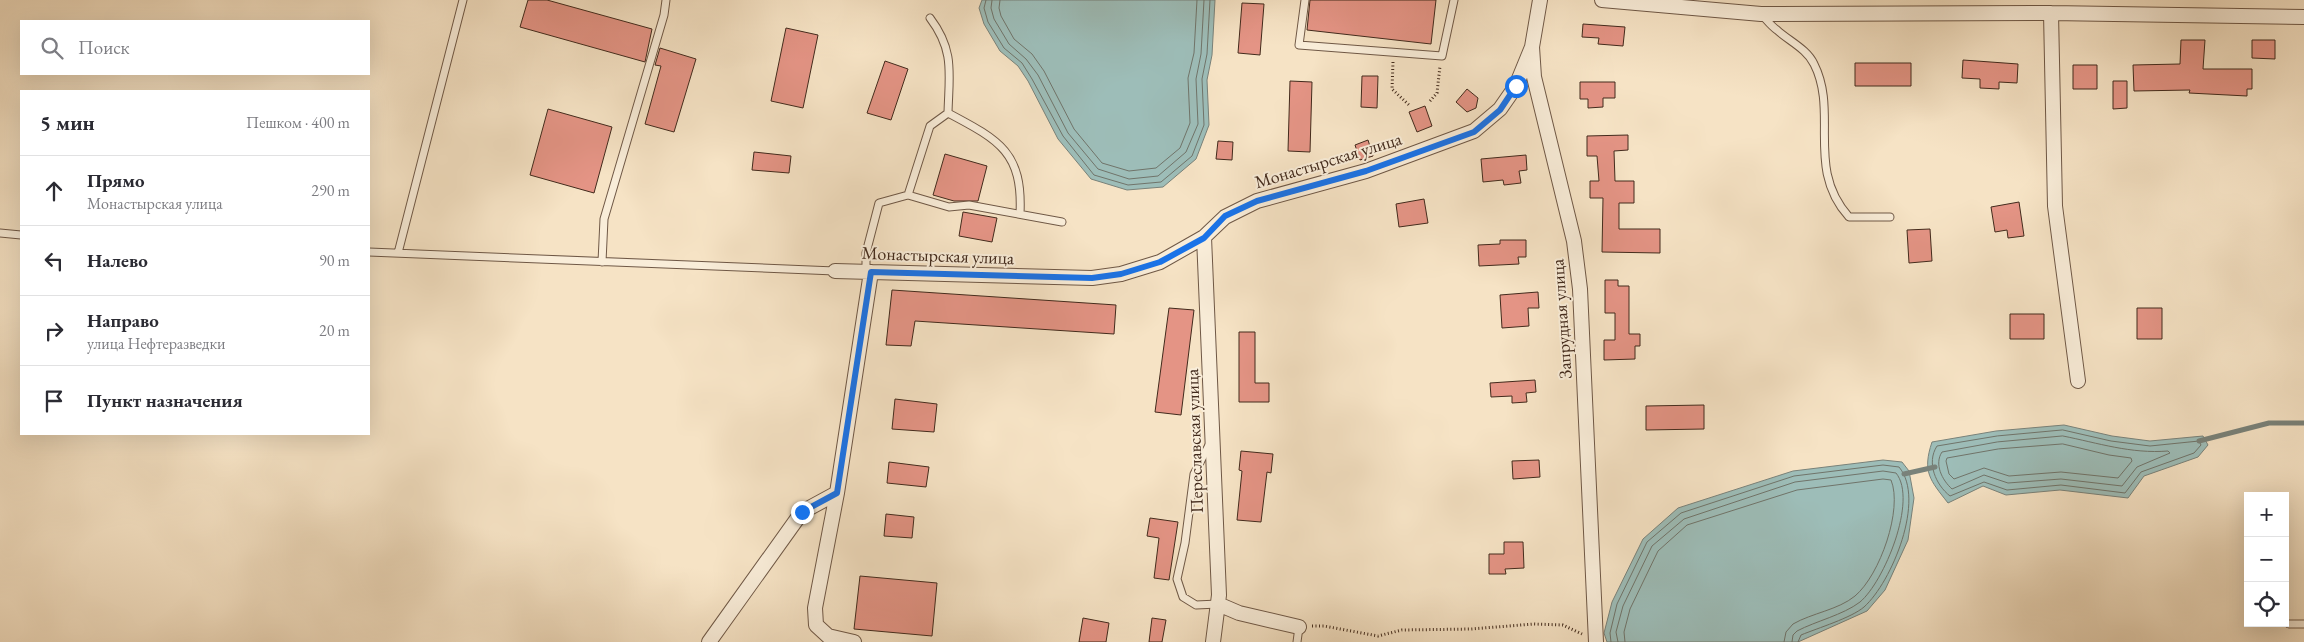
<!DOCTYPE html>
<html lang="ru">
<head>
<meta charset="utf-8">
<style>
	body { margin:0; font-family:"EB Garamond",serif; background:#f2f2f3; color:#2b2b33 }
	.controls { position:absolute; right:15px; bottom:15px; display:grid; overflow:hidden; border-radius:0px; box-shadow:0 5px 20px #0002 }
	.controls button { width:45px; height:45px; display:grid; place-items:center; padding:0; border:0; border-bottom:1px solid #e1e1e2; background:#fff; color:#2b2b33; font:25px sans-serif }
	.stop { position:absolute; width:15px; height:15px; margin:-11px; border:4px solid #1a73e8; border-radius:50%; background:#fff }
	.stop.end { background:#1a73e8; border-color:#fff; box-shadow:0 1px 5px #0008 }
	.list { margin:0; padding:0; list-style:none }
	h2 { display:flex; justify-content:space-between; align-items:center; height:65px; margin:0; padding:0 20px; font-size:21px }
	h2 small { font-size:16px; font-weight:400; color:#7c7c81 }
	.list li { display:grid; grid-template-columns:32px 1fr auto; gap:15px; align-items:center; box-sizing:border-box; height:70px; padding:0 20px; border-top:1px solid #e1e1e2 }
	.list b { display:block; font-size:19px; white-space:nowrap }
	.list p { margin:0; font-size:16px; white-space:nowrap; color:#7c7c81 }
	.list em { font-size:16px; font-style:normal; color:#7c7c81 }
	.icon { flex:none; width:28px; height:28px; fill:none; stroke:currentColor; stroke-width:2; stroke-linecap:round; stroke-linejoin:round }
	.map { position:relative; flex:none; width:2304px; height:642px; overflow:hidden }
	.search { position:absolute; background:#fff; box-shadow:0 5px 20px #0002; left:20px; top:20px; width:350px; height:55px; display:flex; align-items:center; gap:12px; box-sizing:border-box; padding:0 18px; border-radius:0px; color:#7c7c81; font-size:19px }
	.panel { position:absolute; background:#fff; box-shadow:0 5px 20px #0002; left:20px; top:90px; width:350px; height:345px; border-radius:0px }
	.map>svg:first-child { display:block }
	.water { fill:#9dbdb8; stroke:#79827a }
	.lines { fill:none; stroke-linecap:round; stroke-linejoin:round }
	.shore { stroke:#70746a; stroke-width:1 }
	.stream { stroke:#79827a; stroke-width:5 }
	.building { fill:#e49485; stroke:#422a1c }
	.service-casing { stroke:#6f5846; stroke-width:9 }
	.minor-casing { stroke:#6f5846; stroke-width:16 }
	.path { stroke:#422a1c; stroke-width:3; stroke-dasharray:1 2.5; stroke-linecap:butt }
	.service { stroke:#f9edd9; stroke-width:7 }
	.minor { stroke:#f9edd9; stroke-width:14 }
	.route { stroke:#1a73e8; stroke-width:6 }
	.labels { text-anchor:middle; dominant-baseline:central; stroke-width:4; stroke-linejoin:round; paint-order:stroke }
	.street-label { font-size:18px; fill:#422a1c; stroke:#f9edd9 }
</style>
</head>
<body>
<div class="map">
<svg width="2304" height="642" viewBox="0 0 2304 642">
	<rect width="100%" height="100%" fill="#f6e3c5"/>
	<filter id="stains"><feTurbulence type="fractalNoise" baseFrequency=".004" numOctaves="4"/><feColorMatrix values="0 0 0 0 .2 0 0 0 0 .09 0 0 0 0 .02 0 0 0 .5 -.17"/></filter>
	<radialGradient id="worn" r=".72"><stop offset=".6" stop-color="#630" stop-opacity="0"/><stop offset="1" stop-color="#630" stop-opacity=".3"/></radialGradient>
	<path class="water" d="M982,0H1215L1212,55L1207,80L1209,125L1196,159L1163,187L1127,190L1091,179L1058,139L1028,81L1018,66L1000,51L984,24L979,8Z
		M2064,425L2112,436L2150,441L2203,436L2208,445L2198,457L2144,476L2128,498L2060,490L2006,495L1983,486L1948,503C1930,480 1922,472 1932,442L1996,431Z
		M1883,460L1902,462L1909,471L1914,498L1908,540L1885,590L1867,611L1798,642H1607L1604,633L1612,602L1643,539L1678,508L1793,471Z"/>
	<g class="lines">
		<path class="shore" d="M986,0L984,8L988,22L1004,48L1022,63L1032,79L1063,136L1094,175L1128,185L1161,182L1192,156L1204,125L1202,79L1207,54L1210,0
			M992,0L991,8L994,19L1009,44L1026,59L1038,75L1068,133L1098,169L1129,179L1158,176L1186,152L1198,124L1196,79L1201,54L1204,0
			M1000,0L999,8L1001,16L1014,39L1032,54L1044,71L1074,129L1102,163L1129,171L1156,168L1180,148L1190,123L1188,78L1194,53L1197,0
			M2063,430L2111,441L2150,446L2199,441L2201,445L2194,453L2141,472L2125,493L2061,485L2007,490L1984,482L1950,496C1936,485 1926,463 1937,446L1997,436Z
			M2063,436C2098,443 2131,454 2168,451L2170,453L2137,467L2122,486L2061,479L2008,483L1984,475L1952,489C1942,480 1934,464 1942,452L1997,442Z
			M2063,444L2109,455L2131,458L2132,461L2118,478L2061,472L2009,476L1984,468L1954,479L1949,474L1946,461L1947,458L1998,449Z
			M1611,642L1610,633L1617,604L1647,542L1681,513L1794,476L1883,465L1899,467C1926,499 1892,582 1864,607C1851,618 1818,628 1801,635L1798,642
			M1618,642L1616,632L1623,606L1652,546L1684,519L1795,482L1883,471L1896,473C1918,500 1884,582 1860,602C1843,615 1816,621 1797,631L1793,635L1792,642
			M1625,642L1624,632L1630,609L1658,551L1687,525L1797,490L1883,479L1891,480C1903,509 1880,575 1855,596C1838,610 1812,613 1793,624L1786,632L1784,642"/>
		<path class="stream" d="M2199,441L2269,423H2304
			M1904,474L1935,467"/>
	</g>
	<path class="building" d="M528,0H547L652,29L645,62L520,27Z
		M1310,0H1436L1431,44L1307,30Z
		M1242,3L1264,4L1260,55L1238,53Z
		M1583,24L1625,27L1623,46L1598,44L1599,38L1582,37Z
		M786,28L818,35L803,108L771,101Z
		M2181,40H2205L2203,69H2252V89H2247V96L2189,93L2190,90L2134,91L2133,65L2180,64Z
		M2252,40H2275V59L2252,58Z
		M660,48L696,59L674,132L645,124L661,66L655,65Z
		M1963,60L2018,64L2017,83L1999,82V89L1980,88V79L1962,78Z
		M885,61L908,69L891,120L867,113Z
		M1855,63H1911V86H1855Z
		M2073,65H2097V89H2073Z
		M1362,76H1378L1377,108L1361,107Z
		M1290,81L1312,82L1310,152L1288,151Z
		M2113,81H2127V108L2113,109Z
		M1580,82H1615V98H1603V107L1588,108V99H1580Z
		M1467,89L1478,98L1476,108L1467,112L1456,102Z
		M1425,106L1432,126L1417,132L1409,112Z
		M548,109L612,127L594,193L530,175Z
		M1628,135V150L1614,151L1615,181H1634V203H1619V229H1660V253L1602,252L1603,198H1590V181H1599L1597,156H1587V136Z
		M1368,140L1373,156L1360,160L1355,145Z
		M1218,141L1233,142L1232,160L1216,159Z
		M754,152L791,156L789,173L752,170Z
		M945,154L987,166L978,201H954L933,195Z
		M1526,155L1527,170L1519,171L1521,183L1504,185L1503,180L1483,182L1481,159Z
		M1424,199L1428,223L1399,227L1396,204Z
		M2019,202L2024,236L2008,238L2007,230L1995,232L1991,207Z
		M963,212L997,218L992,242L959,236Z
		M1930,229L1932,261L1909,263L1907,230Z
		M1500,240H1526V257H1518L1519,264L1479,266L1478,245L1500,244Z
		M1605,280H1618V286H1629V334H1640V346H1635V359L1604,360V340H1615V313H1605Z
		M892,290L1116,305L1114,334L915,321L911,346L886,345Z
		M1538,292L1539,308H1528L1529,326L1502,328L1500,295Z
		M1169,308L1194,310L1181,415L1155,412Z
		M2137,308H2162V339H2137Z
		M2010,314H2044V339H2010Z
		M1239,332H1255V383H1269V402H1239Z
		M1535,380L1536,392L1526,393L1527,402L1512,403V396L1491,397L1490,383Z
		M895,399L937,404L934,432L892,429Z
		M1704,405V429L1646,430V406Z
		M1241,451L1273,454L1271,473L1267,472L1261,522L1237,520L1242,471L1239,470Z
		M1539,460L1540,477L1513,479L1512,461Z
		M889,462L929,467L926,487L887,483Z
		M886,514L914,517L912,538L884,536Z
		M1150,518L1178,522L1169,580L1154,578L1159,538L1147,536Z
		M1504,542H1523L1524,568L1505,569L1506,574H1489V554H1504Z
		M860,576L937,583L932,636L854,629Z
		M1083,618L1109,623L1106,642H1079Z
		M1152,618L1166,620L1162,642H1149Z"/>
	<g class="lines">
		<defs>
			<path id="service" d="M1305,0L1299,45L1442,56L1454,0
				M1761,14C1766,19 1771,26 1777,30C1789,41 1807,49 1814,64C1839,113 1805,168 1849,217H1890
				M948,113C999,140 1023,152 1020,214
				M908,195L949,207L969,205L1062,222
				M0,233L21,235
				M369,252L835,271
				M398,253L463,0
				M602,262L604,219L664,15L666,0
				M866,272V253L879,203L908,195L930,126L948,113C949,74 955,51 930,18
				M1210,443L1194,474L1185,543L1177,579L1183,597L1196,605L1218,604
				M2289,624H2304
				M1297,642L1299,627"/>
			<path id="minor" d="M1540,0L1532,47L1534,77L1574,241L1580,289L1596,642
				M1602,0L1761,14L2051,13L2304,17
				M2051,13L2055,206L2078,381
				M1204,237L1219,595L1213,642
				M835,271L1092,278L1121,274L1160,262L1204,237L1225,217L1257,201L1366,171L1474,131L1500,109L1516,86L1532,47
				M837,493L871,272
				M1218,604L1239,613L1299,627
				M709,642L802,512L837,493L815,608L816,625L828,636L854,642"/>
		</defs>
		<use href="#service" class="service-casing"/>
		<use href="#minor" class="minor-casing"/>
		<path class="path" d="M1393,62L1392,89L1409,105
			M1430,101L1437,93L1440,66
			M1312,626H1324L1378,636L1402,630L1471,629L1534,624L1563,625L1582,634"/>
		<use href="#service" class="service"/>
		<use href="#minor" class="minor"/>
	</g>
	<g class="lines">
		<path class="route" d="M802,512L837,493L871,272L1092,278L1121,274L1160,262L1204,238L1225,216L1257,201L1366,171L1474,132L1500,110L1516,86"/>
	</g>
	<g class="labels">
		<g class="street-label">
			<text transform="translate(1328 160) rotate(-17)">Монастырская улица</text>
			<text transform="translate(938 255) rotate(2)">Монастырская улица</text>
			<text transform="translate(1561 319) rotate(-94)">Запрудная улица</text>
			<text transform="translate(1194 441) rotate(-92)">Переславская улица</text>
		</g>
	</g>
	<rect width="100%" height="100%" filter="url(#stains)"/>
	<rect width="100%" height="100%" fill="url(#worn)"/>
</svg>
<div class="controls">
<button>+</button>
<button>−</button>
<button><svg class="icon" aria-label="locate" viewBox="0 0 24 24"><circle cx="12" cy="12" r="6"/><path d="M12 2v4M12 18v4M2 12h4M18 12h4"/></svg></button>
</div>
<div class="stop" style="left:1516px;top:86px"></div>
<div class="stop end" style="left:802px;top:512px"></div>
<div class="search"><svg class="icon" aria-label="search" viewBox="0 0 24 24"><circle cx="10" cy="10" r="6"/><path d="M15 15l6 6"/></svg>Поиск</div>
<section class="panel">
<h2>5 мин<small>Пешком · 400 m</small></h2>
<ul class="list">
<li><svg class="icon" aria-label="ahead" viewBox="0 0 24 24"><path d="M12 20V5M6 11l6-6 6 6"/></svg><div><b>Прямо</b><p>Монастырская улица</p></div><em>290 m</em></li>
<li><svg class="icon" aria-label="left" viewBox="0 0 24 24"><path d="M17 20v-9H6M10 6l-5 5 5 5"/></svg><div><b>Налево</b></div><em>90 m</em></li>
<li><svg class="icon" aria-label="right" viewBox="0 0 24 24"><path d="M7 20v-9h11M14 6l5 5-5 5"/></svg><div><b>Направо</b><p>улица Нефтеразведки</p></div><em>20 m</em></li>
<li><svg class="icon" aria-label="arrive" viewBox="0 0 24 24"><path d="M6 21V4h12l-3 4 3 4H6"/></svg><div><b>Пункт назначения</b></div></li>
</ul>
</section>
</div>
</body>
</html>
